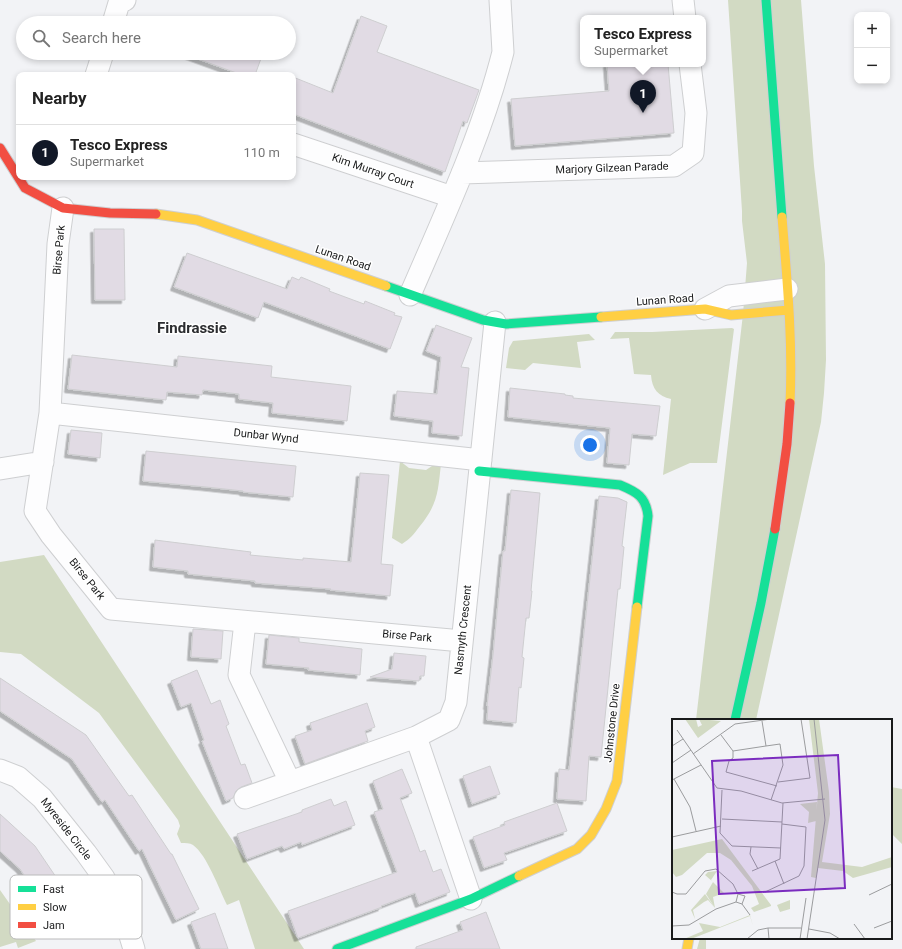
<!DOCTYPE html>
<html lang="en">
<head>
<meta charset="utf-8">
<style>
	body { margin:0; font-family:Roboto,sans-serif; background:#f2f2f2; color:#222 }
	.controls { position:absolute; right:12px; top:12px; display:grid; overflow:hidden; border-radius:8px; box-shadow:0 2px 6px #0003 }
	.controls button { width:36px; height:36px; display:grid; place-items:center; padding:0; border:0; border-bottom:1px solid #e0e0e0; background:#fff; color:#222; font:20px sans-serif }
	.you { position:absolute; left:590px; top:445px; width:14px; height:14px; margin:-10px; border:3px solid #fff; border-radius:50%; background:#1a73e8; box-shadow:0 0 0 6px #1a73e833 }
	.badge { display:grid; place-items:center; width:26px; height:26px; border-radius:50%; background:#111827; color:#fff; font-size:13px; font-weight:700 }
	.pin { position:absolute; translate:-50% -33px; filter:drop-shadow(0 1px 2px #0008) }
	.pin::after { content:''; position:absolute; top:21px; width:14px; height:12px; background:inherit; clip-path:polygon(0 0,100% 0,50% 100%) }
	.popup { position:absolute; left:580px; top:15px; width:126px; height:52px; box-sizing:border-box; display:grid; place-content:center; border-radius:8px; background:#fff; filter:drop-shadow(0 1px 3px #0005); font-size:13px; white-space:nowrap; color:#767676 }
	.popup b { font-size:15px; color:#222 }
	.popup::after { content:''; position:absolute; left:50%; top:100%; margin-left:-8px; border:8px solid transparent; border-top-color:#fff }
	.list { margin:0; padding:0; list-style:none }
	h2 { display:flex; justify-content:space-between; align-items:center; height:52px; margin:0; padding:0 16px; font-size:17px }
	h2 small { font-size:13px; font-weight:400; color:#767676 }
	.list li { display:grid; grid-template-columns:26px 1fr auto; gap:12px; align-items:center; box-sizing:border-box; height:56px; padding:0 16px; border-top:1px solid #e0e0e0 }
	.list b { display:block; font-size:15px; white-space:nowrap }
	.list p { margin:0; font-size:13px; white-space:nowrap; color:#767676 }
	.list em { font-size:13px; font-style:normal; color:#767676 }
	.icon { flex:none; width:22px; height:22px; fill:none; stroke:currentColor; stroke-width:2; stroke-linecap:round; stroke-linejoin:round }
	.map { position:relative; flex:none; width:902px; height:949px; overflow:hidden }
	.search { position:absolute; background:#fff; box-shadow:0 2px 6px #0003; left:16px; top:16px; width:280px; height:44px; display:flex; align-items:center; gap:10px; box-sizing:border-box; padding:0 14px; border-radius:22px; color:#767676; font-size:15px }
	.panel { position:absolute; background:#fff; box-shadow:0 2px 6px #0003; left:16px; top:72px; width:280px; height:108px; border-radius:8px }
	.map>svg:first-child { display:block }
	.green { fill:#d2dac3 }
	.building { fill:#e1dbe4; stroke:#ceced0; filter:url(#shadow) }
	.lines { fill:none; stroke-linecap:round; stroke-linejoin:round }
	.street-casing { stroke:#cecfd1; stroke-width:23 }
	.fast-casing { stroke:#cecfd1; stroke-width:11 }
	.slow-casing { stroke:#cecfd1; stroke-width:11 }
	.jam-casing { stroke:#cecfd1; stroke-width:11 }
	.street { stroke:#fdfdfe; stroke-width:21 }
	.fast { stroke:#16e098; stroke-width:9 }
	.slow { stroke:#ffcf43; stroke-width:9 }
	.jam { stroke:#f24e42; stroke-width:9 }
	.labels { text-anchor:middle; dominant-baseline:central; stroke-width:3; stroke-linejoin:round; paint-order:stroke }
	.street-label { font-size:11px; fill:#191a1b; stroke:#fff }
	.district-label { font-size:15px; font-weight:bold; fill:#2c2d30; stroke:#fff }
	.inset-road { fill:none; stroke:#9b9c9e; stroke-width:1 }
	.view { fill:#7b2cbf; fill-opacity:0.15; stroke:#7b2cbf; stroke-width:2 }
	.inset-edge { fill:none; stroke:#191a1b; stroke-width:2 }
	.key { fill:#fff; stroke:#bababb; stroke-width:1 }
	.key-label { font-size:11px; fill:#191a1b }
</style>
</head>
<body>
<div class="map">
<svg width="902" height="949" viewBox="0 0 902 949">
	<defs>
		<filter id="shadow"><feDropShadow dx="-3.5" dy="3.5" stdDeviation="0" flood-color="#0004"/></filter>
	</defs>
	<rect width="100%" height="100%" fill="#f2f3f6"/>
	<path class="green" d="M728,0H801L814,166L825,264L826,360L824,393L821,422L756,720H696L743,314L747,263L742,221V211Z
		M732,328L734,329L717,463H690L663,475L671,399C658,396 652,389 651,375L634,374L629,338L610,339L615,332H652Z
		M589,334L595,340L577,342L581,368L533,363L525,370L506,368L509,348L513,341Z
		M400,461L409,468L426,470L435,464H441C438,491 438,504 420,526C414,534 410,539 402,544L392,538Z
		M44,555L304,949H255L239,900L227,905C219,889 207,855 193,845C190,843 185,843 181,843L177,834L180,826L178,820L99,713L21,654L0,652V562Z
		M891,787L902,789V844L891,833Z
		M0,890L36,941L18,948L16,942L0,947Z
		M700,938H706V949H697Z"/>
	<path class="building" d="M361,16L387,26L377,52L479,90L467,123L463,121L445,172L293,114V77L333,93Z
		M188,53H263L255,75H242L187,55Z
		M607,64H668L674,133L515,146L511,99L609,91Z
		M94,229H124L125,300H95Z
		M187,253L287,289L292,277L299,280L301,277L330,289L329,291L364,304L365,301L395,313L394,315L402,317L390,349L264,302L258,318L174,287Z
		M436,325L472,338L461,367L469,368L462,436L432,433L433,421L394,416L397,391L437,394L441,357L426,351Z
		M72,355L177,367L178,356L272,366L271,377L351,386L347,421L272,413L273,403L239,399V394L203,390L202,395L167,392L166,400L68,389Z
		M510,388L565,394V395L573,396V398L660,406L656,436L632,434L629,465L607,463L610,428L508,417Z
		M71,430L102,433L100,458L68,454Z
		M146,451L296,466L293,497L243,492V491L206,487L143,481Z
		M360,473L389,475L381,564L393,565L390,596L330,590L331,589L255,583V581L188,574V571L153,567L155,540L251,552L250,555L303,560V558L351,562Z
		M511,490L540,493L531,591H532L529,618H526L522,657L524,658L521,688L519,687L516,723L487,720L488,706H487L493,655L503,551H505Z
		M599,496L618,498L627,502L622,546L624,547L620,589H618L601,757L589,756L586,801L557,799L559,769L569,770Z
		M193,629L223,631L221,659L191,657Z
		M269,635L299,638V642L362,649L360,675L308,670L309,668L266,664Z
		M394,653L426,656L424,676H420L419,681L370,677L392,669Z
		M197,670L211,704L220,700L229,724L226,726L241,765L245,764L252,783L241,787L236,791L233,798L226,801L202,741L204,740L191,703L181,707L171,681Z
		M0,678L86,735L129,796L132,795L171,854H172L199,909L176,920L142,849L139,851L105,800L102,802L72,759L0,711Z
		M367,703L375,727L365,731L368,741L305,764L295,736L312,730L310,723Z
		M490,766L500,794L472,804L463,776Z
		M402,769L412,793L400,798L414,835L420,852L425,850L433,872L441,869L450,892L419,904L415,893L381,906L382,907L298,938L288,911L397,872L374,812L383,809L373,781Z
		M331,799L334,806L346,801L355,825L302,845L301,842L284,849L282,846L247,859L237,834L302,812V810Z
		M557,803L567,831L504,853L507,860L484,868L473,837L505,825L504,822Z
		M0,814L35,846L77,908L56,922L20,869L0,851Z
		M486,912L500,949H416V947L463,930L460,922Z
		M215,913L228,949H201L191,922Z"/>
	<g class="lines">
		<defs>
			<path id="street" d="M683,0L685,18
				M113,23L119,3L125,0
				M96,75L103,53
				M293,144L452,197
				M462,173L674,166L693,153L696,113L690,64
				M63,208L58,244L50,413L35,511L51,535L111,609L462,641
				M410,295C444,216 482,135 503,52L500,0
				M705,309L729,296L787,289
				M50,413L481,460
				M0,469L43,462
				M245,622L239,675L290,782
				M416,737L471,899
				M0,770L18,777L42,798L86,853L104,878L123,913L134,949
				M245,798L416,737L449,720L456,702L495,322"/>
			<path id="fast" d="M766,0L782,217
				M386,286L483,320L506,324L601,317
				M479,471L620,485C637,492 646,497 648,516L637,607
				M735,720L761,603L775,529
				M337,949L471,899L519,876"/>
			<path id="slow" d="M156,214L197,220L386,286
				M782,217C787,279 793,341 790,403
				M601,317L705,309L731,315L789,310
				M519,876L577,849L591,835L606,809L617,781L637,607
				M687,949L689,938"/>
			<path id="jam" d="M0,148L25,188L63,208L110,213L156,214
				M775,529L787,444L790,403"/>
		</defs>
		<use href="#street" class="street-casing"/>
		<use href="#fast" class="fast-casing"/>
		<use href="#slow" class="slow-casing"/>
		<use href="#jam" class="jam-casing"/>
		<use href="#street" class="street"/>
		<use href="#fast" class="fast"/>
		<use href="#slow" class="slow"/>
		<use href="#jam" class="jam"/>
	</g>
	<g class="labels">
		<g class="street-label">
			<text transform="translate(612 168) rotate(-2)">Marjory Gilzean Parade</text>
			<text transform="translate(373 171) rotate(19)">Kim Murray Court</text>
			<text transform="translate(59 250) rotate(-85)">Birse Park</text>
			<text transform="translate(343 258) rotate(19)">Lunan Road</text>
			<text transform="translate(665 300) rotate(-4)">Lunan Road</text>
			<text transform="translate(266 436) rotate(6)">Dunbar Wynd</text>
			<text transform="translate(87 579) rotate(51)">Birse Park</text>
			<text transform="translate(463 630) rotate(-84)">Nasmyth Crescent</text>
			<text transform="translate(407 636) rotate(5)">Birse Park</text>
			<text transform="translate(612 723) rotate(-84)">Johnstone Drive</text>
			<text transform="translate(66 829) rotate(52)">Myreside Circle</text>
		</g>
		<g class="district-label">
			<text x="192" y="328">Findrassie</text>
		</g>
	</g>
	<g transform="translate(672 719)">
		<rect width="220" height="220" fill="#f2f3f6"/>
		<path d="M13,0H24L26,8L30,6L27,0L49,2L26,19ZM137,0H147L157,73L158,95L150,143L190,148L220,138V148L181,159L171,152L146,149L144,159L139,158L146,74ZM145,83L144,102L136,104L137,93L128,85ZM50,120L99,186V187L82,193L79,189L87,185L80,167L59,141L48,134H35L10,156L4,158L0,153V131ZM45,152L39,161L52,174L41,178L43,189L34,175L41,163L33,156L36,153ZM33,175L43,189L36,181L32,183L21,191L23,200L19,191ZM118,181V190L108,193L105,186ZM78,196L81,207L78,197L19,220H12L31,212L27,204L48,208Z" fill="#d2dac3"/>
		<path class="inset-road" d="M5,11L45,69L69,72L110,84L153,80M49,16L61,32V39L57,42L54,53L105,67M0,27L11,20M94,27L108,25L111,46L99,81M61,32L94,27L90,2M21,35L63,5L99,0M0,44L19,31M2,60L18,88L24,112M0,61L29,46M106,63L138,59L129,0M50,71L48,114L60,127L109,129M50,100L110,103M0,118L49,107M79,128L78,135L86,150M103,142L112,165M80,152L108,140L111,84M0,173L5,175H14L33,152L44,150L61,165L66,175L64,183L70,185L73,177L66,175M93,173L127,157L132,147L134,108L110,105M197,176L220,165M70,185L78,196M182,205L193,220M0,207L17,206L44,190L64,183M202,209L220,202M137,210L158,214L168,220M75,220L86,211L96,209M97,220L96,209H129M128,220L134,179M135,220L153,101L142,0"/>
		<path class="view" d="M166,36L173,169L47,175L40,42Z"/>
		<rect width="220" height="220" class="inset-edge"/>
	</g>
	<rect x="10" y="875" width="132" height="64" rx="6" class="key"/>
	<rect x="18" y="886" width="18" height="6" fill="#16e098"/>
	<rect x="18" y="904" width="18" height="6" fill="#ffcf43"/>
	<rect x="18" y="922" width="18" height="6" fill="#f24e42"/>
	<g class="key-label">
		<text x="43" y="893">Fast</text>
		<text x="43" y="911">Slow</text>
		<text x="43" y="929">Jam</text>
	</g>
</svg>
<div class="controls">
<button>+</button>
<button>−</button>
</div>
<div class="you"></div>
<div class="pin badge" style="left:643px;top:113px">1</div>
<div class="popup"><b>Tesco Express</b>Supermarket</div>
<div class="search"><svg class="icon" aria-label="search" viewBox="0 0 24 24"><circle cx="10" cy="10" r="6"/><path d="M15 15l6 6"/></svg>Search here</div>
<section class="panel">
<h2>Nearby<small></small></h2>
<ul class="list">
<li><span class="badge">1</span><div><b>Tesco Express</b><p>Supermarket</p></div><em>110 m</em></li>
</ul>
</section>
</div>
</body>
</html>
